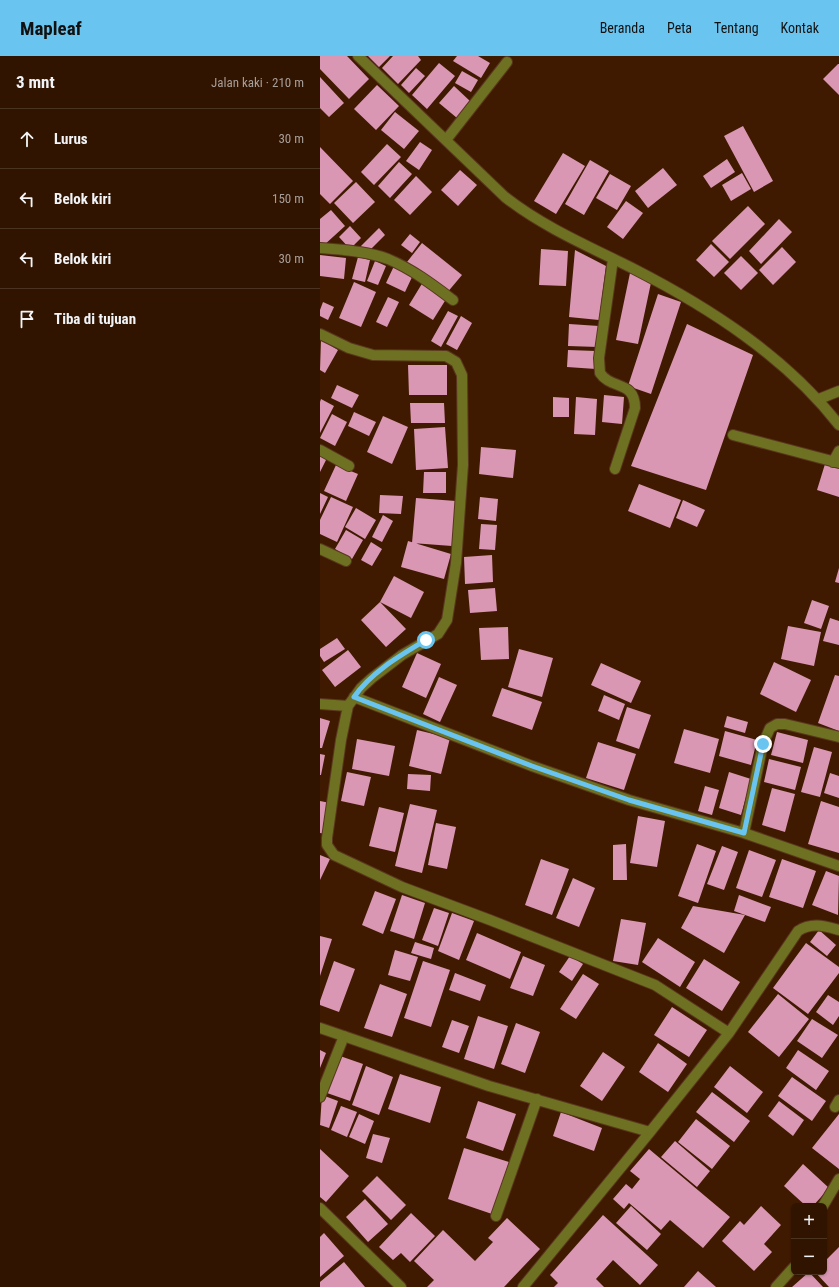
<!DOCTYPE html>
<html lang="id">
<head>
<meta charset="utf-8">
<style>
	body { margin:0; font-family:"Roboto Condensed",sans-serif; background:#381d0a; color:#f1f3f6 }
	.controls { position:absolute; right:12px; bottom:12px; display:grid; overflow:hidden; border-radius:6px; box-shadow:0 1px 3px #0004 }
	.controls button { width:36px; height:36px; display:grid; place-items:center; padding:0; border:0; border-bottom:1px solid #4b3322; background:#301400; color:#f1f3f6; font:20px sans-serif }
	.stop { position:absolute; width:12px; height:12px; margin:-9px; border:3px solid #69c4f0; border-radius:50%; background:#fff }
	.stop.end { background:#69c4f0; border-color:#fff; box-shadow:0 1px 4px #0008 }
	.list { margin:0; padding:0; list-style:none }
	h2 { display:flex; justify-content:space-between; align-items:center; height:52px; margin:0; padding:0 16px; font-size:17px }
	h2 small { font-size:13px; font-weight:400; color:#a89e99 }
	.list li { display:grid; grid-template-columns:26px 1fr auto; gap:12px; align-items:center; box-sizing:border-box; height:60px; padding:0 16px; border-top:1px solid #4b3322 }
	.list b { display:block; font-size:15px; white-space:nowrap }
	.list em { font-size:13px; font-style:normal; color:#a89e99 }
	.icon { flex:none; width:22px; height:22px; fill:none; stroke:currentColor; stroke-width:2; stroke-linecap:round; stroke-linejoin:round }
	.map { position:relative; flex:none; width:519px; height:1231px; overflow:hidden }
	header { display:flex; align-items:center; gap:24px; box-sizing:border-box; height:56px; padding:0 20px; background:#69c4f0; color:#111 }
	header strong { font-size:19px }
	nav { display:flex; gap:22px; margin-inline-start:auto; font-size:14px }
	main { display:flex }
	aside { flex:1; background:#301400 }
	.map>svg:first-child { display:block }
	.building { fill:#d997b3 }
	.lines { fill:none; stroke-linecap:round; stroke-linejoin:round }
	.lane-casing { stroke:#5a371f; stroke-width:12 }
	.street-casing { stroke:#5a371f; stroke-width:12 }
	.lane { stroke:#6d7121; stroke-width:10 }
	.street { stroke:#6d7121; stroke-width:10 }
	.route { stroke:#69c4f0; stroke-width:5 }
</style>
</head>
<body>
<header>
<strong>Mapleaf</strong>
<nav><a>Beranda</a><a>Peta</a><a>Tentang</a><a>Kontak</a></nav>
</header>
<main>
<aside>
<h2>3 mnt<small>Jalan kaki · 210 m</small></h2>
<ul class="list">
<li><svg class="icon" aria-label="ahead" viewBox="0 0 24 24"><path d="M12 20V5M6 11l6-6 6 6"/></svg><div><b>Lurus</b></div><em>30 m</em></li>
<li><svg class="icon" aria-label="left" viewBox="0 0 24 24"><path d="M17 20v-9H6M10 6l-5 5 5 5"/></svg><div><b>Belok kiri</b></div><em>150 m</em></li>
<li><svg class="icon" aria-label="left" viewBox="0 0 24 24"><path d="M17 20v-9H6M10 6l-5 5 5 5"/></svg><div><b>Belok kiri</b></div><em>30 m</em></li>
<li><svg class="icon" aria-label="arrive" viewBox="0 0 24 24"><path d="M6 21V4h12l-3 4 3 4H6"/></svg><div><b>Tiba di tujuan</b></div></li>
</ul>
</aside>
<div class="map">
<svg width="519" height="1231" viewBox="0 0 519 1231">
	<rect width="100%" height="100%" fill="#401a00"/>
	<path class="building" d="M0,0H27L49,23L29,43L0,13Z
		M48,0H70L59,11Z
		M73,0H98L101,4L78,28L62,12Z
		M137,0H158L170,7L161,22L133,5Z
		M119,7L135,20L107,53L92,39Z
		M518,8H519V39L503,23Z
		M96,12L105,20L89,37L81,29Z
		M142,15L158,24L151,36L135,27Z
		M0,21L24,47L9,61L0,52Z
		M57,29L79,50L56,74L34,53Z
		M134,30L151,46L137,62L119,47Z
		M75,56L99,75L84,93L61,74Z
		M423,70L453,125L434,136L404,80Z
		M100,86L112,94L99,114L86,105Z
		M67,88L81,101L54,129L41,116Z
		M0,91L33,125L10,148L0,138Z
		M243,97L265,110L236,158L214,145Z
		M407,103L415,116L391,132L383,120Z
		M270,104L289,115L264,159L245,148Z
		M79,106L92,118L70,142L58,130Z
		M343,112L357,129L328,152L315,135Z
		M140,114L157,129L138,150L121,134Z
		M422,117L431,133L411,145L402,129Z
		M290,118L311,130L297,154L276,142Z
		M96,120L112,136L90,159L74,144Z
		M36,126L55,146L33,167L14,147Z
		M306,145L323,157L303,183L287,171Z
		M428,150L445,168L410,203L392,185Z
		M11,154L25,170L3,190L0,187V163Z
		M459,163L472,176L441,208L429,195Z
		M30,170L41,182L30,193L19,181Z
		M59,172L65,179L46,198L40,191Z
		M90,178L100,186L92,197L81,189Z
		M102,187L142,219L126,238L87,206Z
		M391,188L409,206L394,221L376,204Z
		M462,191L476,206L453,229L439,214Z
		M221,193L248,195L246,230L219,229Z
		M255,194L286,210L279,264L249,261Z
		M0,199L26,202L24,223L0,220Z
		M421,200L438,217L421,234L404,217Z
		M38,201L50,204L45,226L32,223Z
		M55,205L66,210L58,229L47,225Z
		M74,210L93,219L85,236L66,227Z
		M310,217L332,222L318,288L296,284Z
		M34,226L56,236L41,271L19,262Z
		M103,226L128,240L113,264L89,249Z
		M338,238L361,246L331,338L308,330Z
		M68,241L79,246L67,271L56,266Z
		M3,246L14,251L8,264L0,260V254Z
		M128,255L138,260L121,291L111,285Z
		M141,260L152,267L137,294L126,288Z
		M249,268L279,270L278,291L248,290Z
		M367,268L433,299L386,434L311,410Z
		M1,284L18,294L5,317L0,314Z
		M248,294L276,295V313L247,311Z
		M88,309H127V339H89Z
		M17,329L39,339L32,352L11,342Z
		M284,339L304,341L302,368L282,366Z
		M233,341L249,342V361H233Z
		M256,341L277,343L275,379L254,378Z
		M1,343L14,350L0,377V346Z
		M90,347H124L125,367H91Z
		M34,356L56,366L49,380L28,370Z
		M12,358L27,366L15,390L0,382Z
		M63,360L88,371L72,408L47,396Z
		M125,371L128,412L96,414L94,373Z
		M161,391L196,394L193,422L159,418Z
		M0,398L7,402L0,416Z
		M505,408L519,412V441L497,434Z
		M16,409L38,418L26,445L4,435Z
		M104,416H126V437H103Z
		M319,428L361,444L350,472L308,455Z
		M0,437L8,441L0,458Z
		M60,439L83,440L81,458L59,457Z
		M11,441L33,451L17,486L0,478V464Z
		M160,441L178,443L176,465L158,463Z
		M96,442L136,445L132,490L92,487Z
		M363,444L385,454L377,471L356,462Z
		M36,452L56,464L45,483L25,471Z
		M63,459L73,465L62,486L52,481Z
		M161,468L177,469L175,494L159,493Z
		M26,474L43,484L32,503L15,493Z
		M88,485L131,498L124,523L81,511Z
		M51,486L62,493L52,510L41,504Z
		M172,499L173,526L145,528L144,501Z
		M519,512V527L515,526Z
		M74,520L104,536L91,562L60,546L86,573L66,591L41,564L60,546Z
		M175,532L177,555L150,557L148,534Z
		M492,544L509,550L501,573L484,567Z
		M510,562L519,565V589L503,585Z
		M468,570L501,576L494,610L461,603Z
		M188,571L189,603L161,604L159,572Z
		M17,582L25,593L4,606L0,600V593Z
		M199,593L233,602L222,641L188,631Z
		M28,594L41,611L15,631L2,614Z
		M97,597L121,608L106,642L82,631Z
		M454,606L491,624L476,656L440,638Z
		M281,607L321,625L311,647L271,629Z
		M515,619L519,620V675L498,667Z
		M119,621L137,629L120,666L103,658Z
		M182,632L222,646L212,674L172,660Z
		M284,639L305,648L299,664L278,655Z
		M307,651L331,659L319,693L296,685Z
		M407,660L428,666L425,677L404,671Z
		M0,662L10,665L2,692H0Z
		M364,673L399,683L390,717L354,707Z
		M97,674L130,682L121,718L89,710Z
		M405,675L437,684L431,709L399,700Z
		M457,676L488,684L483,707L451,699Z
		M37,683L75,690L69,720L32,713Z
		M278,686L316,698L304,734L266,722Z
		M494,691L512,696L500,741L481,736Z
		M0,698L5,699L1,719H0Z
		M449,703L481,711L475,734L444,726Z
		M27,716L51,721L44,750L21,745Z
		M409,716L431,723L421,759L399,752Z
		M510,717L519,720V742L504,737Z
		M88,718L111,719L110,735L87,733Z
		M385,730L399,734L392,759L378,755Z
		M452,732L475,738L465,776L442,769Z
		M0,745L10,747L6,778L0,777Z
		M501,745L519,751V797L488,788Z
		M90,748L117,754L102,817L75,810Z
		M59,751L84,757L75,796L49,790Z
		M318,760L345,765L337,811L310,807Z
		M116,767L136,771L127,813L108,809Z
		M306,788L307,824H293V789Z
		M377,788L396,795L378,847L358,840Z
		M402,790L418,796L404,834L387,828Z
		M429,794L456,804L442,841L416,832Z
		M0,799L10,803L0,824Z
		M221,803L249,813L232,859L205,849Z
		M462,803L496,815L483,852L449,841Z
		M506,815L519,820L518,859L492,849Z
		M253,822L275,832L259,871L236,862Z
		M55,835L76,843L63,878L42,869Z
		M82,839L105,847L94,883L70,875Z
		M419,839L451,851L445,866L414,855Z
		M373,850L425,859L404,897L361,872Z
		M114,852L129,857L118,890L102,884Z
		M132,857L154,865L139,904L118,895Z
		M301,863L326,867L318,909L293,905Z
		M499,874L516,889L507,900L490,886Z
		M157,877L201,896L190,923L146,904Z
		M0,880L12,883L0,920Z
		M338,882L375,906L360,931L322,906Z
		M95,886L114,892L111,903L91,897Z
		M486,887L519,911V917L488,958L453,932Z
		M75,894L98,901L90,925L68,919Z
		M203,900L225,909L213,940L190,932Z
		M250,900L263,908L252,925L239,916Z
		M384,903L420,926L402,955L366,932Z
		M14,905L35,913L19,956L0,949V945Z
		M103,905L130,914L111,971L84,962Z
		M135,917L166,929L160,945L129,934Z
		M263,918L279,928L256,963L240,953Z
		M60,928L87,938L72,981L44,972Z
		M458,938L489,963L459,1001L428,976Z
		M508,939L519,946V960L513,969L496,956Z
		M352,951L387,974L369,1001L334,979Z
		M158,960L188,970L174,1013L144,1003Z
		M492,963L518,979L502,1002L477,985Z
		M132,964L149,970L139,997L122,991Z
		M196,967L220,976L205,1017L181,1008Z
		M338,987L367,1008L348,1036L319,1016Z
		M0,994L6,997L0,1012Z
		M478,994L509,1015L496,1034L466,1012Z
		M283,996L305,1011L282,1045L260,1030Z
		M20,1000L43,1008L30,1045L7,1037Z
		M46,1010L73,1021L59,1059L32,1049Z
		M410,1010L443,1036L427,1057L394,1031Z
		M80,1018L121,1031L110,1067L68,1053Z
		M472,1021L506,1045L492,1065L458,1040Z
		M392,1036L430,1065L414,1086L376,1056Z
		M2,1039L18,1045L9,1072L0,1069Z
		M158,1045L196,1058L183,1095L146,1082Z
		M459,1045L484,1064L473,1080L448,1060Z
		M21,1050L37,1056L27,1081L11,1074Z
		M241,1056L282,1072L274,1095L233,1080Z
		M39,1058L54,1065L45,1088L29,1081Z
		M519,1058V1113L492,1092Z
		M376,1063L410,1090L392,1113L358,1086Z
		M53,1078L70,1082L62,1107L46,1102Z
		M355,1085L390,1115L377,1131L341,1101Z
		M144,1092L189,1106L172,1158L128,1143Z
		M0,1093L29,1120L6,1146L0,1141Z
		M329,1093L410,1161L383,1192L350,1164L341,1174L309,1147L304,1153L293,1143L306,1128L312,1133L320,1123L310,1115Z
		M483,1108L509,1132L493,1150H486L464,1130Z
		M57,1120L86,1149L71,1164L42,1135Z
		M45,1143L68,1168L48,1186L26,1161Z
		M311,1150L341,1178L327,1194L296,1167Z
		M441,1150L461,1169L444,1188L452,1196L434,1215L402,1185L420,1165L424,1169Z
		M91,1157L115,1180L90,1206L81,1197L73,1204L59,1191Z
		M283,1159L338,1209L320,1229L293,1204L276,1223L284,1231H234L238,1227L230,1219Z
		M187,1162L220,1193L184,1231H107L114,1224L94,1205L123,1174L155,1205L173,1186L168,1182Z
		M4,1177L24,1200L0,1221V1181Z
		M519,1191V1231H509L495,1216H504V1206Z
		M24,1206L45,1231H0V1226Z
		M378,1215L396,1231H364Z
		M489,1216L503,1231H472Z"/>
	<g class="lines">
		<defs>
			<path id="lane" d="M413,379L519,407
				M513,406L519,395"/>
			<path id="street" d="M38,0L185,141C223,171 270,191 314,213C390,252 466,301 519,369
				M126,84L187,6
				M0,192C22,194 47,195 68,203C92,213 113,229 133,244
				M293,203L279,302L280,317C291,334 315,324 315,352L295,413
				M0,278L29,292L53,299L126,300L136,306L142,319L143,409L136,507L127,564L118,578L82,599L52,622L41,632L28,650L21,684L7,782V789L14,799L82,831L170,864L335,929L409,977
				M499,343L519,335
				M0,394L29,410
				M0,493L26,505
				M34,641L212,710L309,744L424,777L519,810
				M0,648L28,650
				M424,777L443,688L450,672L457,668H465L519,681
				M0,972L169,1030L330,1076
				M0,1041L24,980
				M515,1051L519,1044
				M503,1150L519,1123
				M0,1152L81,1231
				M176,1160L217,1043
				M203,1231L330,1076L409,977L478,875C492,866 504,870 519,874
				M456,1231L474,1211"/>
		</defs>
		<use href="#lane" class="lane-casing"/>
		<use href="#street" class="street-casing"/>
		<use href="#lane" class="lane"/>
		<use href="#street" class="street"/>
	</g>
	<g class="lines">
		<path class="route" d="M106,584C81,599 51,616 34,641L212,710L309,744L424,777L443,688"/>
	</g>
</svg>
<div class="controls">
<button>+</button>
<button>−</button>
</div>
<div class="stop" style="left:106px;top:584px"></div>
<div class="stop end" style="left:443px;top:688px"></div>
</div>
</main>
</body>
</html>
